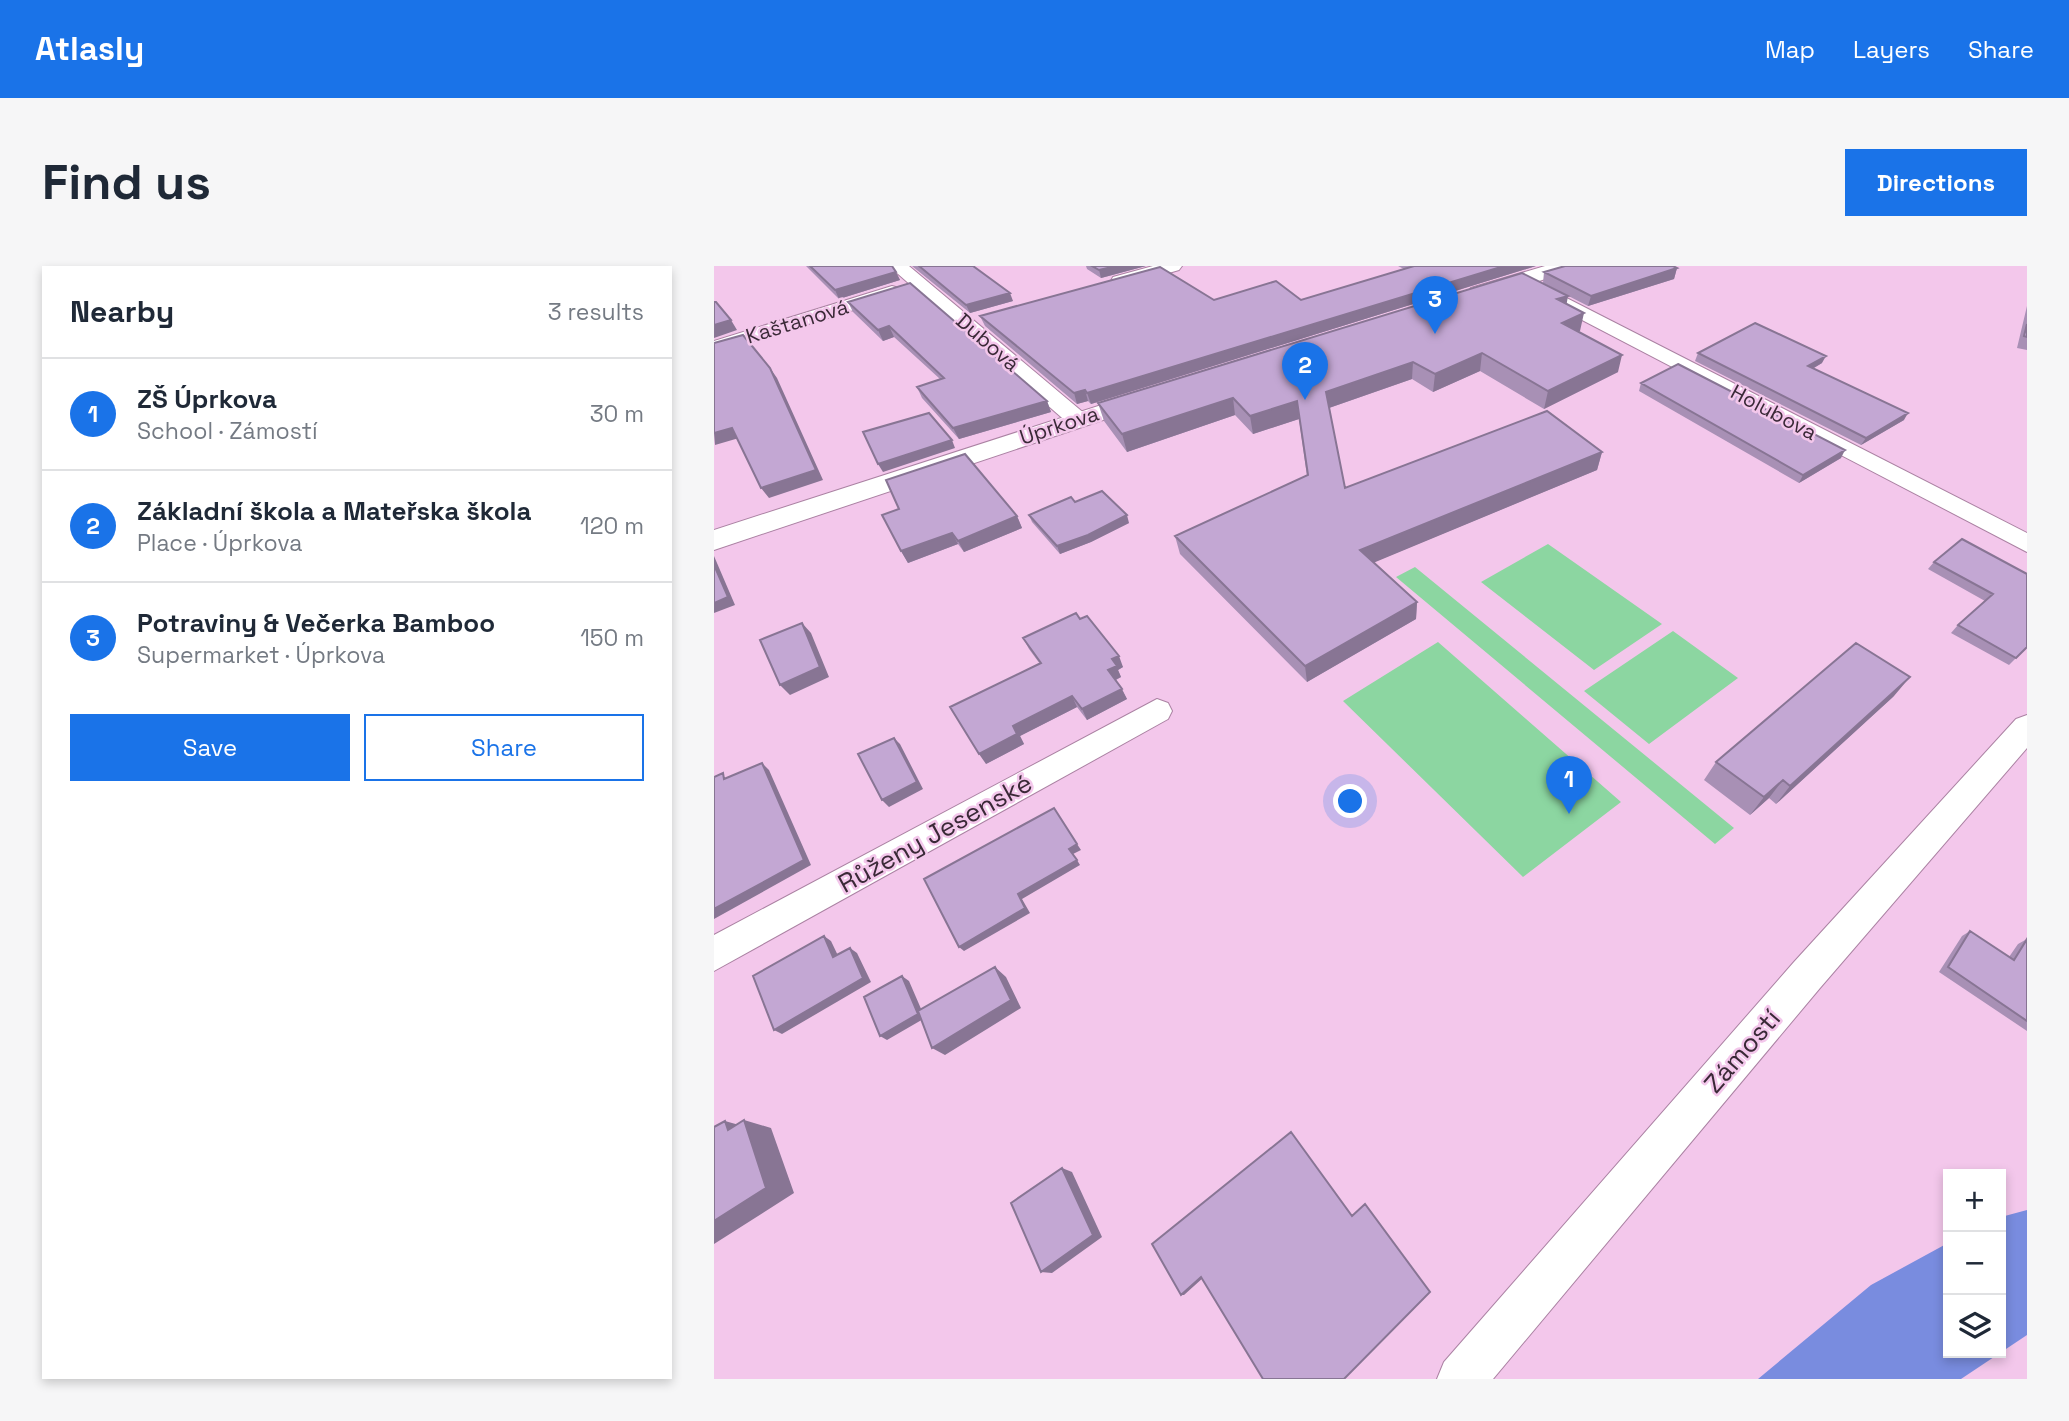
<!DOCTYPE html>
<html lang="en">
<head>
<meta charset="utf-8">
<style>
	body { margin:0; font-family:"Space Grotesk",sans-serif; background:#f6f6f7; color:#1f2937 }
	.controls { position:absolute; right:21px; bottom:21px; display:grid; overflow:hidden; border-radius:0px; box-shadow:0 4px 10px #0003 }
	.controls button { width:63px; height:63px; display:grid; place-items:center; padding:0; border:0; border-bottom:2px solid #e0e1e3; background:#fff; color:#1f2937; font:35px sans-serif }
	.you { position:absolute; left:637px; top:536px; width:24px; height:24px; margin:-18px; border:5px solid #fff; border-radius:50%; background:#1a73e8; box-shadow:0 0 0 10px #1a73e833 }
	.badge { display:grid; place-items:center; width:46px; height:46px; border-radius:50%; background:#1a73e8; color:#fff; font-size:23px; font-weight:700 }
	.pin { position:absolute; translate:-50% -58px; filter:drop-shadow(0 2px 4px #0008) }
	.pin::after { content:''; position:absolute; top:37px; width:24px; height:21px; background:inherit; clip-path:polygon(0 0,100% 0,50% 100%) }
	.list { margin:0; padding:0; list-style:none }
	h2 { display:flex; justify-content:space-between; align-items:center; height:91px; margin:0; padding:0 28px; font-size:30px }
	h2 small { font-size:23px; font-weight:400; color:#747a83 }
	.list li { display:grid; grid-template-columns:46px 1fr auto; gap:21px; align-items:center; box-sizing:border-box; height:112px; padding:0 28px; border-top:2px solid #e0e1e3 }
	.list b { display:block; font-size:26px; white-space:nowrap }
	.list p { margin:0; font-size:23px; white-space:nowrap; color:#747a83 }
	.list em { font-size:23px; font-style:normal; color:#747a83 }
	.actions { display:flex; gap:14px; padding:21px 28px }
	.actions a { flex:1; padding:16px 0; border:2px solid #1a73e8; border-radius:0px; text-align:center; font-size:24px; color:#1a73e8 }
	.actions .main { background:#1a73e8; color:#fff }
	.icon { flex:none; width:38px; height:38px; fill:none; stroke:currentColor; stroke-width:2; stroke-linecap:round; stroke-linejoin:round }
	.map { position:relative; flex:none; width:1313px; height:1113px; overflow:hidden; border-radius:0px }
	header { display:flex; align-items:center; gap:42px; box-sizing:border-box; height:98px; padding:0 35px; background:#1a73e8; color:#fff }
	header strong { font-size:33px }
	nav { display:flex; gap:38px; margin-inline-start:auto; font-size:24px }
	.intro { display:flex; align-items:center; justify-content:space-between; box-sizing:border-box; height:168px; padding:0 42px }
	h1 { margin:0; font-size:49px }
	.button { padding:18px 32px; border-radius:0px; background:#1a73e8; color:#fff; font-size:24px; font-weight:700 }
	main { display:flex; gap:42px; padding:0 42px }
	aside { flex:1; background:#fff; border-radius:0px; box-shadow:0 4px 10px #0003 }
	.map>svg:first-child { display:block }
	.green { fill:#8cd6a1 }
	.water { fill:#798cdf }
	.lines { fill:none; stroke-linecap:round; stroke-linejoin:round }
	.minor-casing { stroke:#ab82a3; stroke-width:2 }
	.tertiary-casing { stroke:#ab82a3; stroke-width:2 }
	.minor { fill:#fff; fill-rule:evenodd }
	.tertiary { fill:#fff; fill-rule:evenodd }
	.wall { fill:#a890b5 }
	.shaded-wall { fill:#887594 }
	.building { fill:#c3a7d3; stroke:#887594; stroke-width:2 }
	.labels { text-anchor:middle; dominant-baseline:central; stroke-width:5; stroke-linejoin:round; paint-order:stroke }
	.far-street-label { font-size:21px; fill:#3a2937; stroke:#f3c7eb }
	.street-label { font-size:26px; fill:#3a2937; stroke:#f3c7eb }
</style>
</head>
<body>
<header>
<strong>Atlasly</strong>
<nav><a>Map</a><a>Layers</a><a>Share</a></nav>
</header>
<div class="intro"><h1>Find us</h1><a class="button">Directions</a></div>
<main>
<aside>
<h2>Nearby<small>3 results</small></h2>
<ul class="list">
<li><span class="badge">1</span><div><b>ZŠ Úprkova</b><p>School · Zámostí</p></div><em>30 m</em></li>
<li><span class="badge">2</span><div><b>Základní škola a Mateřska škola</b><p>Place · Úprkova</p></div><em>120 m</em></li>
<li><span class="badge">3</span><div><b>Potraviny &amp; Večerka Bamboo</b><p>Supermarket · Úprkova</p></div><em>150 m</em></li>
</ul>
<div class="actions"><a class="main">Save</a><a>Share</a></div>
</aside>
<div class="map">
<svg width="1313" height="1113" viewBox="0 0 1313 1113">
	<rect width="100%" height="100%" fill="#f3c7eb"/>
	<path class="green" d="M834,278L948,358L880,404L767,316Z
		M701,301L1020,562L1001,578L682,311Z
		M959,365L1024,412L935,478L870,425Z
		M724,376L907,536L809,611L629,435Z"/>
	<path class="water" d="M1313,944V1069L1247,1113H1044L1157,1019L1234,977V1087H1287V951Z"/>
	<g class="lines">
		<defs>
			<path id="minor" d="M175,0H195L371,148L374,153L371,158H355Z
				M439,0H468L465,4L406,21L397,15L399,11Z
				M178,20L185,22L187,26L185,30L0,87V75Z
				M831,21L1313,267V286L824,31L822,27Z
				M443,433L454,437L458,445L454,453L0,705V669Z
				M1313,449V482L1106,722L779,1113H723L730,1096L1080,696L1302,453Z"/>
			<path id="tertiary" d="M831,0H863L860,4L765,34L754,27L757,22Z
				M437,123L446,125L449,130L446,135L0,284V264Z"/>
		</defs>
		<use href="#minor" class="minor-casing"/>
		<use href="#tertiary" class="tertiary-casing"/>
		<use href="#minor" class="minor"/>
		<use href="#tertiary" class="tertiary"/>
	</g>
	<path class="wall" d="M92,0H178L182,6L186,14L125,33Z
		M198,0H259L299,35L256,47Z
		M372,0H432L387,12L373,3Z
		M684,0H822L377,138L374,135L363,138L271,60L266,50L500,34H587L690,3Z
		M963,2L960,13L874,40L829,17L830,6Z
		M134,36L333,135L337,146L245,173L208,132L203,121L226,113L180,71L169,75L139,46Z
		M852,38L866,65H864L904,106L830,143L766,105L719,126L698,113L615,142L631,222L888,186L883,204L660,296L703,336L702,353L593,416L466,288L461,270L593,210L585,153L539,168L521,149L413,186L390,155L384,137Z
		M1313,40V84L1303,82Z
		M984,87L1108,97L1100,102L1190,154L1147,179L981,95Z
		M927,117L1127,192L1085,217L925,125Z
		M361,236L415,257L377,276L346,288L318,256L315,249Z
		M303,250L308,262L250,286L244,278L194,297L187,285Z
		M1220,296L1313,308V381L1295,399L1237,367L1244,359L1271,335L1214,303Z
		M366,353L409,401L404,404L407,411L402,414L413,433L373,454L363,441L306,470L310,478L272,498L326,398L315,383L309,372Z
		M1180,430L1062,538L1055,532L1036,549L990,514L1002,496Z
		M1256,665L1295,691L1304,678L1313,673V765L1225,706L1248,670Z"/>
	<path class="shaded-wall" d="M402,0H432L387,12L385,4Z
		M790,0H822L377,138L373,127Z
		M963,2L960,13L874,40L877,30Z
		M182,6L186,14L125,33L121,24Z
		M296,27L299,35L256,47L252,39Z
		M854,30L851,47L843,33Z
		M870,47L866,65L845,74L848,57Z
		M17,54L23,64L0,72V59Z
		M175,60L180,71L169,75L164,64Z
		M768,87L766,105L719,126L721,108Z
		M908,89L904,106L830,143L834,125Z
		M1112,90L1108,97L1091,107L1094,100Z
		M699,96L698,113L612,143V126Z
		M56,102L63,112L109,214L55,232L47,222Z
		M371,124L374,135L363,138L360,127Z
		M519,132L521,149L413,186L408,168Z
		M333,135L337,146L245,173L239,162Z
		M583,135L585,153L539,168L536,150Z
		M1194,147L1190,154L1147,179L1152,172Z
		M18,162L25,172L1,179L0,167Z
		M238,174L241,182L169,206L164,198Z
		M1131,184L1127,192L1085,217L1089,209Z
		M888,186L883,204L647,302L646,284Z
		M413,249L415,257L377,276L346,288L343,280Z
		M303,250L308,262L250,286L244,275Z
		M238,267L244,278L194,297L187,285Z
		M0,290L21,339L0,347Z
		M703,336L702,353L593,416L591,400Z
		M88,357L97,367L115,411L76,429L66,419Z
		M405,390L409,401L404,404L407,411L399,415L394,404L398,393Z
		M1196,411L1180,430L1062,538L1076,520Z
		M408,423L413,433L373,454L368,443Z
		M358,430L363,441L306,470L310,478L272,498L265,488L299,460Z
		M180,472L186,478L209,523L175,541L168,534Z
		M48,497L55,504L97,599L0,653V643Z
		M1069,514L1055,532L1036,549L1050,531Z
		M363,578L367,584L359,588L355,583Z
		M363,594L366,599L308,633L316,647L250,685L245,681L304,628Z
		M110,670L117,675L127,696L119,691Z
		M136,682L143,687L157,716L68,768L60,764Z
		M281,701L292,711L307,742L231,789L218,782Z
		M188,710L195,715L211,752L173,774L166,770Z
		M30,854L57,862L80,927L0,978V955L14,864L11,855L32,861Z
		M348,902L358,906L388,971L338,1007L327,1006Z
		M487,1011H490L470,1029H467Z"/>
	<path class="building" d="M96,0H178L182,6L121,24Z
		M205,0H259L296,27L252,39Z
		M378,0H402L385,4Z
		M700,0H790L373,127L371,124L360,127L266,50L446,1L500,34L562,15L587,34Z
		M851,0H959L963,2L877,30L830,6Z
		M808,7L854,30L843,33L870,47L848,57L908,89L834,125L768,87L721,108L699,96L612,126L631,222L833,145L888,186L646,284L703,336L591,400L461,270L594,209L583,135L536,150L519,132L408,168L384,137Z
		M196,17L333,135L239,162L203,121L230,112L175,60L164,64L134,36Z
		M0,36H2L17,54L0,59Z
		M1041,57L1112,90L1094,100L1194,147L1152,172L984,87Z
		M1313,58V71L1310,70Z
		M29,69L56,102L102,204L47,222L18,162L0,167V77Z
		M964,98L1131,184L1089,209L927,117Z
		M215,147L238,174L164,198L149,166Z
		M251,188L303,250L244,275L238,267L187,285L168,249L185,243L172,214Z
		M388,225L413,249L374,269L343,280L315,249L357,231L361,236Z
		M1248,273L1313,308V381L1302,392L1244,359L1279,328L1220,296Z
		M0,299L14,331L0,337Z
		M362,347L366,353L373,350L405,390L398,393L403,400L394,404L408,423L368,443L358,430L299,460L303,468L265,488L236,441L327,397L309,372Z
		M88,357L106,401L66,419L46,374Z
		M1142,377L1196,411L1076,520L1069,514L1050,531L1002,496Z
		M180,472L203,516L168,534L144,488Z
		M48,497L90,594L0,643V511L9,507L10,513Z
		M340,542L363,578L355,583L363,594L304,628L311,642L245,681L210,613Z
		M1256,665L1300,694L1313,673V755L1234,701Z
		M110,670L119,691L136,682L149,712L60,764L39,710Z
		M281,701L297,734L218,782L204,745Z
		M188,710L204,748L166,770L150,731Z
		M30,854L52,922L0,955V861L11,855L14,864Z
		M577,866L638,950L651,938L716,1026L630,1113H549L487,1011L467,1029L438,978Z
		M348,902L379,969L327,1006L297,937Z"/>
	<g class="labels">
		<g class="far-street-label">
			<text transform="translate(83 55) rotate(-17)">Kaštanová</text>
			<text transform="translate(274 76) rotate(41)">Dubová</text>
			<text transform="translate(1060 146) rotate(28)">Holubova</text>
			<text transform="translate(345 159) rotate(-18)">Úprkova</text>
		</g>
		<g class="street-label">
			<text transform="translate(221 567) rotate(-29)">Růženy Jesenské</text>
			<text transform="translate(1028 785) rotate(-49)">Zámostí</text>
		</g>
	</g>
</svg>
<div class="controls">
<button>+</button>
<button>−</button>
<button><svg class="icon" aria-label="layers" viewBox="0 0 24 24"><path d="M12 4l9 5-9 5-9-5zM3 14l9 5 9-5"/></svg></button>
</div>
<div class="you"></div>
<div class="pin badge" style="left:855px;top:548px">1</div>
<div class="pin badge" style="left:591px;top:134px">2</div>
<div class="pin badge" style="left:721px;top:68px">3</div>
</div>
</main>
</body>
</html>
